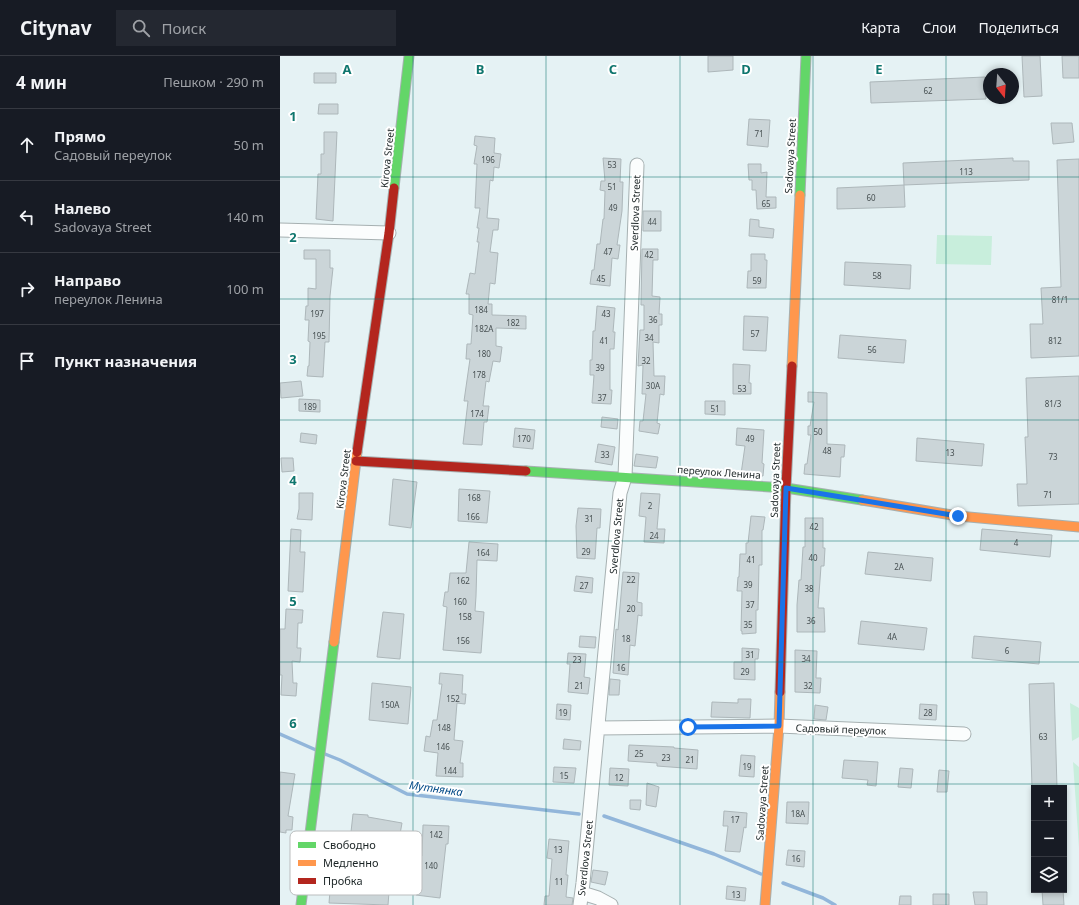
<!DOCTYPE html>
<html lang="ru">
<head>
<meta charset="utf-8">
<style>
	body { margin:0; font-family:"Noto Sans",sans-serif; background:#242831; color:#f1f3f6 }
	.controls { position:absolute; right:12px; bottom:12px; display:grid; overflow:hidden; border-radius:0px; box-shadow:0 2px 6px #0003 }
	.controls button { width:36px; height:36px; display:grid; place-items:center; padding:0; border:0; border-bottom:1px solid #363941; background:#171b24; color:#f1f3f6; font:20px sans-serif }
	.compass { position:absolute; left:703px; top:12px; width:36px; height:36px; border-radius:50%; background:#171b24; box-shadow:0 2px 6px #0003; rotate:163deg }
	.stop { position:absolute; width:12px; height:12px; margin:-9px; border:3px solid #1a73e8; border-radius:50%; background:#fff }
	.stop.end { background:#1a73e8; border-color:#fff; box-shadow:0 1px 4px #0008 }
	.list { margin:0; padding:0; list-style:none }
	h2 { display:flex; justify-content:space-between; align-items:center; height:52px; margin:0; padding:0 16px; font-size:17px }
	h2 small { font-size:13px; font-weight:400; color:#9ea1a6 }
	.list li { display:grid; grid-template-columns:26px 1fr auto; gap:12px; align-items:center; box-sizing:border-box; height:72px; padding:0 16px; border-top:1px solid #363941 }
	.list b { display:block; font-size:15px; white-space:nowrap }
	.list p { margin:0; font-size:13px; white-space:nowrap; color:#9ea1a6 }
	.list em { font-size:13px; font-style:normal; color:#9ea1a6 }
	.icon { flex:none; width:22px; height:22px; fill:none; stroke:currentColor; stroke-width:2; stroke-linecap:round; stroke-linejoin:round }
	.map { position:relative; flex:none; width:799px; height:849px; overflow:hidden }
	header { display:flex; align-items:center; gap:24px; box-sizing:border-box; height:56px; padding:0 20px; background:#171b24; border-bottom:1px solid #363941 }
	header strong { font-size:19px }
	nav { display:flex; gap:22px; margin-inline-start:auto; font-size:14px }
	.search { width:280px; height:36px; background:#242831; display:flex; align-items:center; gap:10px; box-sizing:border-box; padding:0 14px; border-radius:0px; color:#9ea1a6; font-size:15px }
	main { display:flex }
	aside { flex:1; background:#171b24 }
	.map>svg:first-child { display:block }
	.green { fill:#c8eedc }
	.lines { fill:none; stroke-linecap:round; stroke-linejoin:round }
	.stream { stroke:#92b6da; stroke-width:3.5 }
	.building { fill:#cbd5d8; stroke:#adb7ba }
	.street-casing { stroke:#a6b0b1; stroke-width:15 }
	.fast-casing { stroke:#a6b0b1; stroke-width:11 }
	.slow-casing { stroke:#a6b0b1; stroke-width:11 }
	.jam-casing { stroke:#a6b0b1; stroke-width:11 }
	.street { stroke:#fbfdfd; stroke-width:13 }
	.fast { stroke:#63d668; stroke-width:9 }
	.slow { stroke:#ff974d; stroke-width:9 }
	.jam { stroke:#b3261e; stroke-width:9 }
	.route { stroke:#1a73e8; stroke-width:5 }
	.grid { fill:none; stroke:#0f766e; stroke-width:1; stroke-opacity:0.55 }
	.labels { text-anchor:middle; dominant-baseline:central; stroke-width:4; stroke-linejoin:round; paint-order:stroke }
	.number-label { font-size:8px; fill:#475052 }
	.street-label { font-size:10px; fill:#1b2425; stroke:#fff }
	.water-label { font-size:11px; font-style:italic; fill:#004986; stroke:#fff }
	.key { fill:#fff; stroke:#bbbdbe; stroke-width:1 }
	.key-label { font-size:11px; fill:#1b2425 }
	.grid-label { font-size:13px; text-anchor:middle; font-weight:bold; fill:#0f766e; stroke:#fff; stroke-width:4; stroke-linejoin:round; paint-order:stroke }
</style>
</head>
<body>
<header>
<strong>Citynav</strong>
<div class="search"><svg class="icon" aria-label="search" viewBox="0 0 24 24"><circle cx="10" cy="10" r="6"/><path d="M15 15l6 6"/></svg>Поиск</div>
<nav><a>Карта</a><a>Слои</a><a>Поделиться</a></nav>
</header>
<main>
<aside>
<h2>4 мин<small>Пешком · 290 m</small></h2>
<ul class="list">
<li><svg class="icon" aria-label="ahead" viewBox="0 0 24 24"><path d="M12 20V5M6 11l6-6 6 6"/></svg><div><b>Прямо</b><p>Садовый переулок</p></div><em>50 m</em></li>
<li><svg class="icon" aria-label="left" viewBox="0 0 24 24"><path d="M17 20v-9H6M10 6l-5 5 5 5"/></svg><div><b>Налево</b><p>Sadovaya Street</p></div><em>140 m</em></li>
<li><svg class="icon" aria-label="right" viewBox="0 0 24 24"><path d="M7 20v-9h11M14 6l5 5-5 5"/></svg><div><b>Направо</b><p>переулок Ленина</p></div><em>100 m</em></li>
<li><svg class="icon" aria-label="arrive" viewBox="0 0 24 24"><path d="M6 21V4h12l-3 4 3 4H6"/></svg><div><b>Пункт назначения</b></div></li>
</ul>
</aside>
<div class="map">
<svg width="799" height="849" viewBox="0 0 799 849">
	<rect width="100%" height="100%" fill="#e5f2f4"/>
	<path class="green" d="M657,179L712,180L711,209L656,208Z
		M790,647L799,652V681L792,685Z
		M793,706L799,711V792Z"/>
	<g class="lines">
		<path class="stream" d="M0,678L36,694
			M45,698L60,704L127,738L299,758
			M324,760L434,798L481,818
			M503,827L543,842L555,849"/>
	</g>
	<path class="building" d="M428,0H453V14L428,16Z
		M742,0H760L762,40L744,41Z
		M782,0H799V22H783Z
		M34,17H56V27H34Z
		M705,21L706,43L591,47L590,26Z
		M39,48H58V58H38Z
		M469,63L490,64L488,91L467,89Z
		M771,67H792L794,86L773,88Z
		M44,76H57L53,165L36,163L38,118H41V98H44Z
		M195,80L215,82L214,97L221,98L219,112L214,111L213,125L210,124L207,162L219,163L218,174H213L210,196L218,197L215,228L210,227L208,248H212V259L246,260V273L216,272V290L222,291L220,306L213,305L209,326L206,325L203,350H209L207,366H204L202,389L183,388L188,345H184L190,303H186L187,288H191L193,259L189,258V238H186L190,217L195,218L199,186H197L199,172H197L200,152H195L197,108H194L197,90L194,89Z
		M323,102L341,103L340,126H343L342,155L337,189H340L338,203L332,202L330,230L310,228L312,214H314L317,188H320L323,163H324L325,135L320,134L321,125H325Z
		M733,102V105H749V124L624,129L623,107Z
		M799,103V300L751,302L750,268H763L761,232L781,231L777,104Z
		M468,108H481V117L487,116L486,141H496V152L477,153L476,134H472V124H469Z
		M624,129L625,151L557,153V132Z
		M363,155H381V175H363Z
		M470,163L479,164V171L494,173L493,182L469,180Z
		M362,193H378V204H373L372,240L380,241L379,258H382V269H379V287L373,286L374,320H385L384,339L380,338L377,367L380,368L378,378L359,375L360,365H363L366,338H362L363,309L358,310L360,274H364V249H361Z
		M24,194H50V212H53L50,240L49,286H45L43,321L27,320L28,310H29L30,286L28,285L29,264H25L26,250H28V232L36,233V203H24Z
		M471,198H485V204H487L486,232H467L468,215H471Z
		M565,206L631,209L630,233L564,229Z
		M317,250L335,252L333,276H335L334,293H330V334H332L331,348L312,347L314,319H310V304H312L313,275H315Z
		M464,260L488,261L486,295L463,294Z
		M560,279L626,284L624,307L558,302Z
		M453,308L470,309L469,327H471V338H453Z
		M799,320V448L738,450L737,428H747L745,381H748L746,322Z
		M21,325L23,340L1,342L0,327Z
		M528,336L547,337V388L565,389L564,401H561L560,421L524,418L525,408H527L531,379H528V370H530L534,346H528Z
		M19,343L40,344V356L19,355Z
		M425,345H445V359L425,358Z
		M322,361L338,363L337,373L321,371Z
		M235,372L255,374L253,393L233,391Z
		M457,372L484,374L482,407L484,408L483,420L461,418L465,390L456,389Z
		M21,377L37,379L36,388L20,386Z
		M637,382L704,388L702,410L636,405Z
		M318,388L335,391L332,409L315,406Z
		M356,398L378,401L376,412L354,410Z
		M1,402H13L14,415L2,416Z
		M113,423L137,426L131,472L109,469Z
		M179,433L210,435L207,467L178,465Z
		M19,437H33L32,464L17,463L19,453Z
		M361,437L380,438L377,473H385L384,487L364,486L366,461L359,460Z
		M298,452L321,453L320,472H317L315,503L297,502L296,470Z
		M471,460L485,461L483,474H482V509H479L478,554H476V577L462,578V575H461L462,535H457L458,521H459L460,498H466V487H468Z
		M525,462H543V492H545L544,510H541L538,552H544L545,576H517V549L519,524H521L523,491H525Z
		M11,473L21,474L20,496H25L23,536L8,535Z
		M702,473L772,479L770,501L700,494Z
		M189,486L218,488L217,505L197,504L196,540L195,555L204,556L201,597L163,594L167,551L163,550L165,536H168L170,517H186Z
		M588,496L653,502L651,525L585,518Z
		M343,516L359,517L357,546L362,547V560L358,559L355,590L350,589L348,619L333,617L336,573L338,574Z
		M296,520L313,522L312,537L294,535Z
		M6,553L23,554L22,567H18L17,592H21L20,606L12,605L13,627H17L16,640L1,639L2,619H0V573H5Z
		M103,556L124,558L120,603L97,601Z
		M581,565L647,572L644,594L578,588Z
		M300,580L316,581L315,592L299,591Z
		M694,580L761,586L759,608L692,602Z
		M462,592L479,593L478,603H475V624L454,623V606H462Z
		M515,594L537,595L536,622H541L540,637L515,636Z
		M288,597L306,598L304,621L310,622L308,638L288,636L290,608H287Z
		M160,617L183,619L182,638H186L185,648L177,647L174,684L183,685L180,707H183V721L156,720L158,697L144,695L146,680L150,681L153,664H157L162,628H159Z
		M330,623L340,624L339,639H329Z
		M92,627L131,631L128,668L89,664Z
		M774,627L777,732H752L749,628Z
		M458,643H471L470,662L431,661L432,646L458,647Z
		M277,648L291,649L290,664L276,663Z
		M640,648L657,649L656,664L639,663Z
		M535,649L548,651L546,664L534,663Z
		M284,683L301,685L300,694L283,693Z
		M349,689L394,691V692L418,694L417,713L377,710V707L348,705Z
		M461,699L475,700L474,721L459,720Z
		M564,704L598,706L596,730L587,729L588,724L562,722Z
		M274,711L296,712L294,727L273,726Z
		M330,712L349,713L348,730L329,729Z
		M620,712L633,713L631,732L618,731Z
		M659,714L669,715L667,736H657Z
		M0,716L15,718L8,760L13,761L12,774H6V777L0,776Z
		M367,727L379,731L376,751L366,749Z
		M350,744H361L360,754L350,753Z
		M507,746H529L528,768L506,767Z
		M444,755L467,757L466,772L464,771L460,796L445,795L448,770H443Z
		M73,758L88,759V761L122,767L119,784L97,780L93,821L110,823L108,849L49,847L50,835H58V828L84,829L85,811L71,810L75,777L71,776Z
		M143,769L169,770L168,788H166L160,842L136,839L141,800H142Z
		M269,783L289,785L286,819H288L286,841L293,842L292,849H264L265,840H269L272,803L267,802Z
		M508,794L525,795L524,811L506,809Z
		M313,814L328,816L325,829L311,826Z
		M447,830L466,832L465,845L446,843Z
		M762,834H783L784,849H763Z
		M693,836H707V849H695Z
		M653,838H669V849H653Z
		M620,840H631V849H619Z"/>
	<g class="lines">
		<defs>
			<path id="street" d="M0,174L109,177
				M318,672L499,670L684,678
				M302,837L318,842L331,849
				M300,849L303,827L340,437L345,421L357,109"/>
			<path id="fast" d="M114,132L129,0
				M520,139L526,0
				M246,415L506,432L582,444
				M21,849L54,586"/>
			<path id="slow" d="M512,310L520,139
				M582,444L678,460L799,471
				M54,586L77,396
				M485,849L499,670L500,636"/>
			<path id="jam" d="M77,396L109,177L114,132
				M76,405L246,415
				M500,636L506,432L512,310"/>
		</defs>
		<use href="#street" class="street-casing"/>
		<use href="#fast" class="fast-casing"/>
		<use href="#slow" class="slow-casing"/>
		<use href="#jam" class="jam-casing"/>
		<use href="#street" class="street"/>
		<use href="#fast" class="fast"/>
		<use href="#slow" class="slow"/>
		<use href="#jam" class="jam"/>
	</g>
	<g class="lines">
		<path class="route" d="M408,671L499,670L506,432L678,460"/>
	</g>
	<path class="grid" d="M133,0V849M266,0V849M400,0V849M533,0V849M666,0V849M0,121H799M0,243H799M0,364H799M0,485H799M0,606H799M0,728H799"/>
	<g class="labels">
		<g class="number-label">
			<text x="648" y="34">62</text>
			<text x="479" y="77">71</text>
			<text x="208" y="103">196</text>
			<text x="332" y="108">53</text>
			<text x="686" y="115">113</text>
			<text x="332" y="130">51</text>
			<text x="591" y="141">60</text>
			<text x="486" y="147">65</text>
			<text x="333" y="151">49</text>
			<text x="372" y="165">44</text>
			<text x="328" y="195">47</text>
			<text x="369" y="198">42</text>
			<text x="597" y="219">58</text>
			<text x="321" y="222">45</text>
			<text x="477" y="224">59</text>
			<text x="780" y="243">81/1</text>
			<text x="201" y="253">184</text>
			<text x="37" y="257">197</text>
			<text x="326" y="257">43</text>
			<text x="373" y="263">36</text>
			<text x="233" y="266">182</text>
			<text x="204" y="272">182А</text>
			<text x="475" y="277">57</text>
			<text x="39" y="279">195</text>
			<text x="369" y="281">34</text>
			<text x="324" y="284">41</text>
			<text x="775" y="284">812</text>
			<text x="592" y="293">56</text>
			<text x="204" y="297">180</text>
			<text x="366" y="304">32</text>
			<text x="320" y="311">39</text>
			<text x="199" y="318">178</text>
			<text x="373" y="329">30А</text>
			<text x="462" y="332">53</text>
			<text x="322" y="341">37</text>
			<text x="773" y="347">81/3</text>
			<text x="30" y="350">189</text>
			<text x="435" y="352">51</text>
			<text x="197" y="357">174</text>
			<text x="538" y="375">50</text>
			<text x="244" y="382">170</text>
			<text x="470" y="382">49</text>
			<text x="547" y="394">48</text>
			<text x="670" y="396">13</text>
			<text x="325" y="398">33</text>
			<text x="773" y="400">73</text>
			<text x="768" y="438">71</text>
			<text x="194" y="441">168</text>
			<text x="370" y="449">2</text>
			<text x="193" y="460">166</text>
			<text x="309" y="462">31</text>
			<text x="534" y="470">42</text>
			<text x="374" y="479">24</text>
			<text x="736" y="486">4</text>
			<text x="306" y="495">29</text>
			<text x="203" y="496">164</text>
			<text x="533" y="501">40</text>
			<text x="471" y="503">41</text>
			<text x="619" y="510">2А</text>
			<text x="351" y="523">22</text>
			<text x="183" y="524">162</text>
			<text x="468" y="528">39</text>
			<text x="304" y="529">27</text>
			<text x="529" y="532">38</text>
			<text x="180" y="545">160</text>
			<text x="470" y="548">37</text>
			<text x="351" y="552">20</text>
			<text x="185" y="560">158</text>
			<text x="531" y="564">36</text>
			<text x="468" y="568">35</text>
			<text x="612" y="580">4А</text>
			<text x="346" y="582">18</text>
			<text x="183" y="584">156</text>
			<text x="727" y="594">6</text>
			<text x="470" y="598">31</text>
			<text x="526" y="602">34</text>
			<text x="297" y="603">23</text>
			<text x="341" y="611">16</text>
			<text x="465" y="615">29</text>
			<text x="299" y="629">21</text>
			<text x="528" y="629">32</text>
			<text x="173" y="642">152</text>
			<text x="110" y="648">150А</text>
			<text x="283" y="656">19</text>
			<text x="648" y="656">28</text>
			<text x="164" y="671">148</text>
			<text x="763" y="680">63</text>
			<text x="163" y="690">146</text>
			<text x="359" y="697">25</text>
			<text x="386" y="701">23</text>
			<text x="410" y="703">21</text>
			<text x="467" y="710">19</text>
			<text x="170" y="714">144</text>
			<text x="284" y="719">15</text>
			<text x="339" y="721">12</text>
			<text x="518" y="757">18А</text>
			<text x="455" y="763">17</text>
			<text x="156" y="778">142</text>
			<text x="278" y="793">13</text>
			<text x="516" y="802">16</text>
			<text x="151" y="809">140</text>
			<text x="279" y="825">11</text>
			<text x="456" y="838">13</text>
		</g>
		<g class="street-label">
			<text transform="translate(510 100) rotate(-87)">Sadovaya Street</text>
			<text transform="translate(107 102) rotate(-84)">Kirova Street</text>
			<text transform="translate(355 157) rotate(-88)">Sverdlova Street</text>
			<text transform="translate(439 416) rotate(4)">переулок Ленина</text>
			<text transform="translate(63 423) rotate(-83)">Kirova Street</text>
			<text transform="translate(495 424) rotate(-88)">Sadovaya Street</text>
			<text transform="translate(336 480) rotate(-85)">Sverdlova Street</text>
			<text transform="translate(561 673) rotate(2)">Садовый переулок</text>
			<text transform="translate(482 747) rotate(-86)">Sadovaya Street</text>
			<text transform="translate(305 802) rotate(-84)">Sverdlova Street</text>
		</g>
		<g class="water-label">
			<text transform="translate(156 732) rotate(8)">Мутнянка</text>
		</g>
	</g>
	<rect x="10" y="775" width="132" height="64" rx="6" class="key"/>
	<rect x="18" y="786" width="18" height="6" fill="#63d668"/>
	<rect x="18" y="804" width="18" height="6" fill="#ff974d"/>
	<rect x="18" y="822" width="18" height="6" fill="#b3261e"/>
	<g class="key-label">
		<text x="43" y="793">Свободно</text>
		<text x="43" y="811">Медленно</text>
		<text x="43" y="829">Пробка</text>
	</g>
	<g class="grid-label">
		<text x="67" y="18">A</text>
		<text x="200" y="18">B</text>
		<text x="333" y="18">C</text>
		<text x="466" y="18">D</text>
		<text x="599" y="18">E</text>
		<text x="13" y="65">1</text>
		<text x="13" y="186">2</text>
		<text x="13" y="308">3</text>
		<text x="13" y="429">4</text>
		<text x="13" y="550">5</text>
		<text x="13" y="672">6</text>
	</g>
</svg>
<div class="controls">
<button>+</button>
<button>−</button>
<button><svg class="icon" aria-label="layers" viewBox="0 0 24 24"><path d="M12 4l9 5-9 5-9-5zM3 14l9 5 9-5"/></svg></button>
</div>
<svg class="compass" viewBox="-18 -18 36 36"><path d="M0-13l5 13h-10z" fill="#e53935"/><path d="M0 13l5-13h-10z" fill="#9ea1a6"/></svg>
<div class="stop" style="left:408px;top:671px"></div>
<div class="stop end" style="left:678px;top:460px"></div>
</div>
</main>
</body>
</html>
